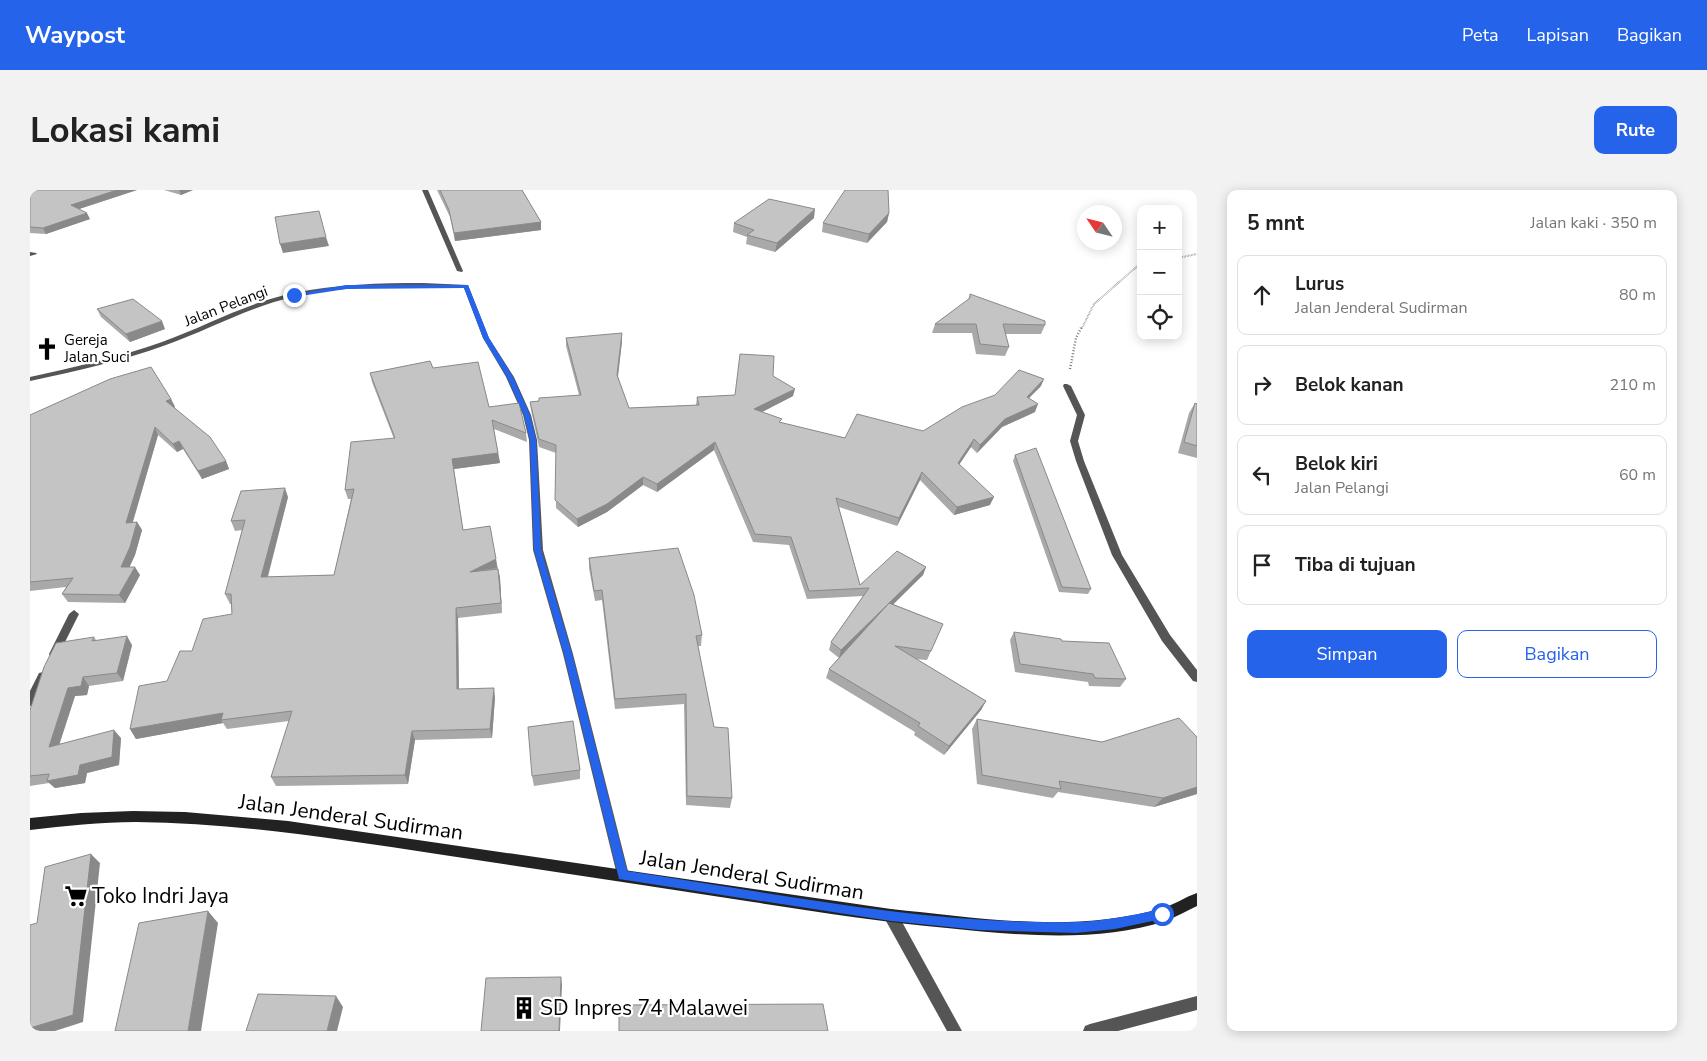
<!DOCTYPE html>
<html lang="id">
<head>
<meta charset="utf-8">
<style>
	body { margin:0; font-family:"Nunito Sans",sans-serif; background:#f2f2f2; color:#222 }
	.controls { position:absolute; right:15px; top:15px; display:grid; overflow:hidden; border-radius:10px; box-shadow:0 2px 12px #0003 }
	.controls button { width:45px; height:45px; display:grid; place-items:center; padding:0; border:0; border-bottom:1px solid #e0e0e0; background:#fff; color:#222; font:25px sans-serif }
	.compass { position:absolute; left:1047px; top:15px; width:45px; height:45px; border-radius:50%; background:#fff; box-shadow:0 2px 12px #0003; rotate:305deg }
	.stop { position:absolute; width:15px; height:15px; margin:-11px; border:4px solid #2563eb; border-radius:50%; background:#fff }
	.stop.end { background:#2563eb; border-color:#fff; box-shadow:0 1px 5px #0008 }
	.list { margin:0; padding:0; list-style:none }
	h2 { display:flex; justify-content:space-between; align-items:center; height:65px; margin:0; padding:0 20px; font-size:21px }
	h2 small { font-size:16px; font-weight:400; color:#767676 }
	.list li { display:grid; grid-template-columns:32px 1fr auto; gap:15px; align-items:center; box-sizing:border-box; height:80px; margin:0 10px 10px; padding:0 10px; border:1px solid #e0e0e0; border-radius:10px }
	.list b { display:block; font-size:19px; white-space:nowrap }
	.list p { margin:0; font-size:16px; white-space:nowrap; color:#767676 }
	.list em { font-size:16px; font-style:normal; color:#767676 }
	.actions { display:flex; gap:10px; padding:15px 20px }
	.actions a { flex:1; padding:11px 0; border:1px solid #2563eb; border-radius:10px; text-align:center; font-size:18px; color:#2563eb }
	.actions .main { background:#2563eb; color:#fff }
	.icon { flex:none; width:28px; height:28px; fill:none; stroke:currentColor; stroke-width:2; stroke-linecap:round; stroke-linejoin:round }
	.map { position:relative; flex:none; width:1167px; height:841px; overflow:hidden; border-radius:10px }
	header { display:flex; align-items:center; gap:30px; box-sizing:border-box; height:70px; padding:0 25px; background:#2563eb; color:#fff }
	header strong { font-size:24px }
	nav { display:flex; gap:28px; margin-inline-start:auto; font-size:18px }
	.intro { display:flex; align-items:center; justify-content:space-between; box-sizing:border-box; height:120px; padding:0 30px }
	h1 { margin:0; font-size:35px }
	.button { padding:12px 22px; border-radius:10px; background:#2563eb; color:#fff; font-size:18px; font-weight:700 }
	main { display:flex; gap:30px; padding:0 30px }
	aside { flex:1; background:#fff; border-radius:10px; box-shadow:0 2px 12px #0003 }
	.map>svg:first-child { display:block }
	.lines { fill:none; stroke-linecap:round; stroke-linejoin:round }
	.path-far1 { stroke:#777; stroke-width:2; stroke-dasharray:0.5 1; stroke-linecap:butt }
	.path { stroke:#777; stroke-width:2.5; stroke-dasharray:1 2; stroke-linecap:butt }
	.street { fill:#555; fill-rule:evenodd }
	.secondary { fill:#222; fill-rule:evenodd }
	.wall { fill:#a9a9a9 }
	.shaded-wall { fill:#898989 }
	.building { fill:#c4c4c4; stroke:#898989 }
	.route { fill:#2563eb }
	.labels { text-anchor:middle; dominant-baseline:central; stroke-width:4.5; stroke-linejoin:round; paint-order:stroke }
	.far-street-label { font-size:15px; fill:#000; stroke:#fff }
	.far-poi-label { font-size:15px; fill:#000; stroke:#fff; text-anchor:start }
	.near-street-label { font-size:21px; fill:#000; stroke:#fff }
	.near-poi-label { font-size:21px; fill:#000; stroke:#fff; text-anchor:start }
</style>
</head>
<body>
<header>
<strong>Waypost</strong>
<nav><a>Peta</a><a>Lapisan</a><a>Bagikan</a></nav>
</header>
<div class="intro"><h1>Lokasi kami</h1><a class="button">Rute</a></div>
<main>
<div class="map">
<svg width="1167" height="841" viewBox="0 0 1167 841">
	<rect width="100%" height="100%" fill="#fff"/>
	<g class="lines">
		<path class="path-far1" d="M1148,68L1167,64
			M1052,138L1064,114L1111,73"/>
		<path class="path" d="M1040,179L1046,148L1052,136"/>
		<path class="street" d="M392,0H398L433,81L432,82L427,81Z
			M0,62L6,63L7,64L0,66Z
			M393,93L438,95L459,148L484,187L501,225L507,250L513,360L543,464L599,685L598,689L593,691L588,689L587,685L533,464L503,360L499,250L493,225L476,187L453,148L434,98C377,97 319,94 263,107C219,117 178,140 136,155C92,171 46,181 0,191V187C45,177 89,167 132,152C176,136 218,112 264,103C306,94 349,93 393,93Z
			M1034,194H1037L1041,196L1055,225L1048,251L1054,271L1092,365L1140,445L1167,480V492L1163,491L1132,451L1082,365L1046,271L1040,251L1047,225L1033,196Z
			M44,420L49,424L29,464L28,467H20L19,464L39,424Z
			M13,482L17,483L18,486L4,515L0,516V501L9,483Z
			M861,719L866,721L932,841H917L856,731L854,726L856,721Z
			M1167,806V820L1088,841H1053L1055,836L1060,834Z"/>
		<path class="secondary" d="M103,621L155,622L258,631L861,719C949,728 1045,744 1132,718C1144,715 1155,707 1167,703V716C1156,721 1146,727 1135,731C1070,753 984,745 917,738C852,732 788,722 723,712C618,696 512,680 407,664C307,649 207,633 106,632C71,632 35,636 0,640V628L51,623Z"/>
	</g>
	<path class="wall" d="M0,0H107L49,19L60,29L16,44L0,43Z
		M134,0H163L151,5Z
		M407,0H492L511,32V40L425,51L420,27Z
		M859,23L857,32L837,53L792,42L793,33Z
		M784,28L745,62L716,54L717,47L703,42L704,33Z
		M940,104L1015,135L1011,144H975L979,157L975,166L946,164L942,143H902L905,134L938,110Z
		M67,119L135,139L100,152L71,127Z
		M536,148L592,151L588,187L599,218L666,215L667,207L705,205L743,186L763,206L732,222L751,233L815,248L893,241L1011,196L999,208L1005,222L972,237L947,263L941,257L929,274L960,315L924,325L890,290L867,336L809,317L830,395L896,377L893,385L863,414L913,434L897,470L885,469L956,511L951,520L914,565L884,545L885,542L796,488L799,479L809,468L799,460L801,452L833,406L777,409L759,355L723,352L684,260L627,302L613,295L577,322L548,337L526,318V263L509,257L501,220L500,212L549,205L536,156Z
		M403,178L496,243L497,252L464,239L470,273L424,279L433,340L466,369L470,388L472,423L428,428L429,499L465,507L462,548L385,550L378,594L246,596L241,587L259,531L197,539L193,533L106,549L100,539L137,491L162,461L202,424L201,414H200L195,404L212,340L205,341L201,331L258,307L238,387L304,385L321,309H318L315,300L364,249L342,192L340,183Z
		M141,209L145,217H144L196,271L199,279L172,289L153,259L147,262L128,245L103,332H107L112,340L105,365L99,377L110,385L95,413L38,412L32,404L36,397L0,401V225Z
		M1165,213L1167,214V268L1148,263L1159,223Z
		M985,265L1061,399L1058,404L1029,402L983,271Z
		M559,368L672,445L671,456H668L684,537L702,608L700,618L656,615L654,514L585,519L572,410L565,411L559,378Z
		M984,442L1032,451L1096,489L1090,497L1059,496L1058,492L985,482L980,450Z
		M64,447L66,450L102,455L93,491L59,496L57,505L45,506L29,554L91,548L89,575L57,583L55,593L25,598L19,593L0,596V520Z
		M947,529L1072,552L1167,604L1124,617L1028,602L1023,608L947,594L942,539Z
		M550,580V589L504,596L502,586Z"/>
	<path class="shaded-wall" d="M87,0H107L43,21L41,15Z
		M149,0H163L151,5Z
		M785,19L784,28L745,62L747,53Z
		M57,23L60,29L16,44L13,38Z
		M859,23L857,32L837,53L839,44Z
		M511,32V40L425,51L424,43Z
		M296,47L299,56L253,63L250,54Z
		M132,131L135,139L100,152L96,144Z
		M592,143V151L587,193V185Z
		M1014,189L1011,196L993,214L997,207Z
		M765,199L763,206L722,227L724,219Z
		M141,209L145,217L140,219L136,211Z
		M1008,214L1005,222L972,237L947,263L950,255L975,229Z
		M125,237L128,245L100,341L96,333Z
		M944,249L941,257L925,281L928,273Z
		M149,251L153,259L147,262L143,254Z
		M685,252L684,260L627,302V294Z
		M468,263L470,273L424,279L422,269Z
		M196,271L199,279L172,289L168,281Z
		M892,282L890,290L867,336L869,328Z
		M613,287V295L577,322L548,337L547,329Z
		M255,298L258,307L235,396L231,387Z
		M964,307L960,315L924,325L927,317Z
		M107,332L112,340L105,365L96,385L91,377Z
		M466,369L467,378L440,382Z
		M105,377L110,385L95,413L89,405Z
		M896,377L893,385L809,468L811,460Z
		M468,379L470,388L472,423L471,413Z
		M426,418L428,428L429,508L427,499Z
		M97,446L102,455L93,491L87,483Z
		M53,487L59,496L57,505L45,506L26,565L19,557L38,498Z
		M464,498L465,507L462,548L460,539Z
		M956,511L951,520L914,565L919,556Z
		M193,523L191,530L193,533L106,549L100,539Z
		M84,540L91,548L89,575L57,583L55,593L25,598L17,591Z
		M382,541L385,550L378,594L375,585Z
		M1167,597V604L1124,617L1133,608Z
		M61,664L70,673L53,832L25,841H0V838Z
		M178,721L188,733L171,841H158Z
		M531,787L532,795L530,841H529Z
		M306,806L313,817L307,841H297Z"/>
	<path class="building" d="M0,0H87L41,15L57,23L13,38L0,37Z
		M410,0H492L511,32L424,43L419,20Z
		M815,0H858L859,23L839,44L793,33Z
		M739,9L785,19L747,53L717,45L724,40L704,33Z
		M289,21L296,47L250,54L245,27Z
		M940,104L1015,131V135L973,134L979,157L950,154L946,134H905L940,108Z
		M103,109L132,131L96,144L67,119Z
		M592,143L587,185L599,218L669,215L667,207L705,205L710,164L744,166L743,186L765,199L724,219L752,229L749,232L815,248L827,224L893,241L932,217L965,205L989,180L1014,189L997,207L1008,214L975,229L950,255L944,249L928,273L964,307L927,317L892,282L869,328L806,308L830,395L867,361L896,377L811,460L801,452L839,398L779,401L761,347L725,344L685,252L627,294L613,287L577,314L547,329L525,310L526,255L509,249L500,212L509,211V208L551,205L536,148Z
		M400,171L403,178L448,172L459,217L489,213L496,243L462,230L468,263L422,269L433,340L460,336L466,369L440,382L468,379L471,413L426,418L427,499L464,498L460,539L382,541L375,585L241,587L262,521L191,530L193,523L100,539L109,496L137,491L150,461H162L173,429L202,424L201,404H195L215,330L201,331L211,301L255,298L231,387L304,385L324,299L315,300L321,252L365,248L340,183Z
		M121,177L141,209L136,211L180,247L196,271L168,281L149,251L143,254L125,237L96,333L107,332L100,357L91,377H105L89,405L32,404L43,388L0,392V225L80,189Z
		M1165,213L1167,214V256L1154,252Z
		M1006,258L1061,399L1032,397L985,265Z
		M648,358L664,405L672,445L666,446L684,537L698,538L702,608L657,606L656,504L585,509L572,400L564,401L559,368Z
		M859,413L913,434L901,461L865,456L956,511L919,556L888,536L890,533L799,479Z
		M984,442L1031,449L1032,451L1079,453L1096,489L1065,488L1063,484L990,474Z
		M97,446L87,483L53,487L51,496L38,498L19,557L84,540L82,567L50,575L48,585L17,591L19,584L0,586V520L14,477L26,453L64,447L62,451Z
		M1149,528L1167,547V597L1133,608L1029,591L1031,599L952,585L947,529L1072,552Z
		M543,531L550,580L502,586L498,537Z
		M61,664L43,825L0,838V735L7,733L15,677Z
		M178,721L158,841H85L109,733Z
		M531,787L529,841H451L456,788Z
		M228,804L306,806L297,841H216Z
		M793,814L798,841H589V815Z"/>
	<path class="route" d="M316,95H438L459,148L483,187L500,225L506,250L511,360L542,464L597,681C745,703 896,735 1046,732C1075,731 1104,725 1132,719L1136,721V728L1085,739L1046,743L949,740L861,731L589,689L534,464L504,360L500,250L494,225L477,187L453,148L434,98L316,99L264,107L262,105Z"/>
	<defs>
		<symbol id="church-bare" viewBox="-9 -9 18 18"><path d="M-1.2-6h2.4v3.5h3.3v2.4h-3.3V6h-2.4V-.1h-3.3v-2.4h3.3Z" fill="#000" stroke="#fff" stroke-width="2.5" paint-order="stroke"/></symbol>
		<symbol id="supermarket-bare" viewBox="-9 -9 18 18"><path d="M-6-5.5h2.5l.6 2H6L4.5 2H-2.5L-4.4-4H-6ZM-1.5 3.2a1.3 1.3 0 1 0 .1 0ZM3 3.2a1.3 1.3 0 1 0 .1 0Z" fill="#000" stroke="#fff" stroke-width="2.5" paint-order="stroke"/></symbol>
		<symbol id="building-bare" viewBox="-9 -9 18 18"><path d="M-4-6H4V6H1V3H-1V6H-4ZM-2.5-4.3h1.7v1.8h-1.7ZM.8-4.3h1.7v1.8H.8ZM-2.5-1h1.7V.8h-1.7ZM.8-1h1.7V.8H.8Z" fill="#000" stroke="#fff" stroke-width="2.5" paint-order="stroke"/></symbol>
	</defs>
	<g fill-rule="evenodd">
		<use href="#church-bare" x="1" y="143" width="32" height="32"/>
		<use href="#supermarket-bare" x="30" y="690" width="32" height="32"/>
		<use href="#building-bare" x="478" y="802" width="32" height="32"/>
	</g>
	<g class="labels">
		<g class="far-street-label">
			<text transform="translate(196 116) rotate(-21)">Jalan Pelangi</text>
		</g>
		<g class="far-poi-label">
			<text x="34" y="150">Gereja<tspan x="34" dy="17">Jalan Suci</tspan></text>
		</g>
		<g class="near-street-label">
			<text transform="translate(321 627) rotate(8)">Jalan Jenderal Sudirman</text>
			<text transform="translate(722 685) rotate(9)">Jalan Jenderal Sudirman</text>
		</g>
		<g class="near-poi-label">
			<text x="62" y="706">Toko Indri Jaya</text>
			<text x="510" y="818">SD Inpres 74 Malawei</text>
		</g>
	</g>
</svg>
<div class="controls">
<button>+</button>
<button>−</button>
<button><svg class="icon" aria-label="locate" viewBox="0 0 24 24"><circle cx="12" cy="12" r="6"/><path d="M12 2v4M12 18v4M2 12h4M18 12h4"/></svg></button>
</div>
<svg class="compass" viewBox="-18 -18 36 36"><path d="M0-13l5 13h-10z" fill="#e53935"/><path d="M0 13l5-13h-10z" fill="#767676"/></svg>
<div class="stop" style="left:1132px;top:724px"></div>
<div class="stop end" style="left:264px;top:105px"></div>
</div>
<aside>
<h2>5 mnt<small>Jalan kaki · 350 m</small></h2>
<ul class="list">
<li><svg class="icon" aria-label="ahead" viewBox="0 0 24 24"><path d="M12 20V5M6 11l6-6 6 6"/></svg><div><b>Lurus</b><p>Jalan Jenderal Sudirman</p></div><em>80 m</em></li>
<li><svg class="icon" aria-label="right" viewBox="0 0 24 24"><path d="M7 20v-9h11M14 6l5 5-5 5"/></svg><div><b>Belok kanan</b></div><em>210 m</em></li>
<li><svg class="icon" aria-label="left" viewBox="0 0 24 24"><path d="M17 20v-9H6M10 6l-5 5 5 5"/></svg><div><b>Belok kiri</b><p>Jalan Pelangi</p></div><em>60 m</em></li>
<li><svg class="icon" aria-label="arrive" viewBox="0 0 24 24"><path d="M6 21V4h12l-3 4 3 4H6"/></svg><div><b>Tiba di tujuan</b></div></li>
</ul>
<div class="actions"><a class="main">Simpan</a><a>Bagikan</a></div>
</aside>
</main>
</body>
</html>
